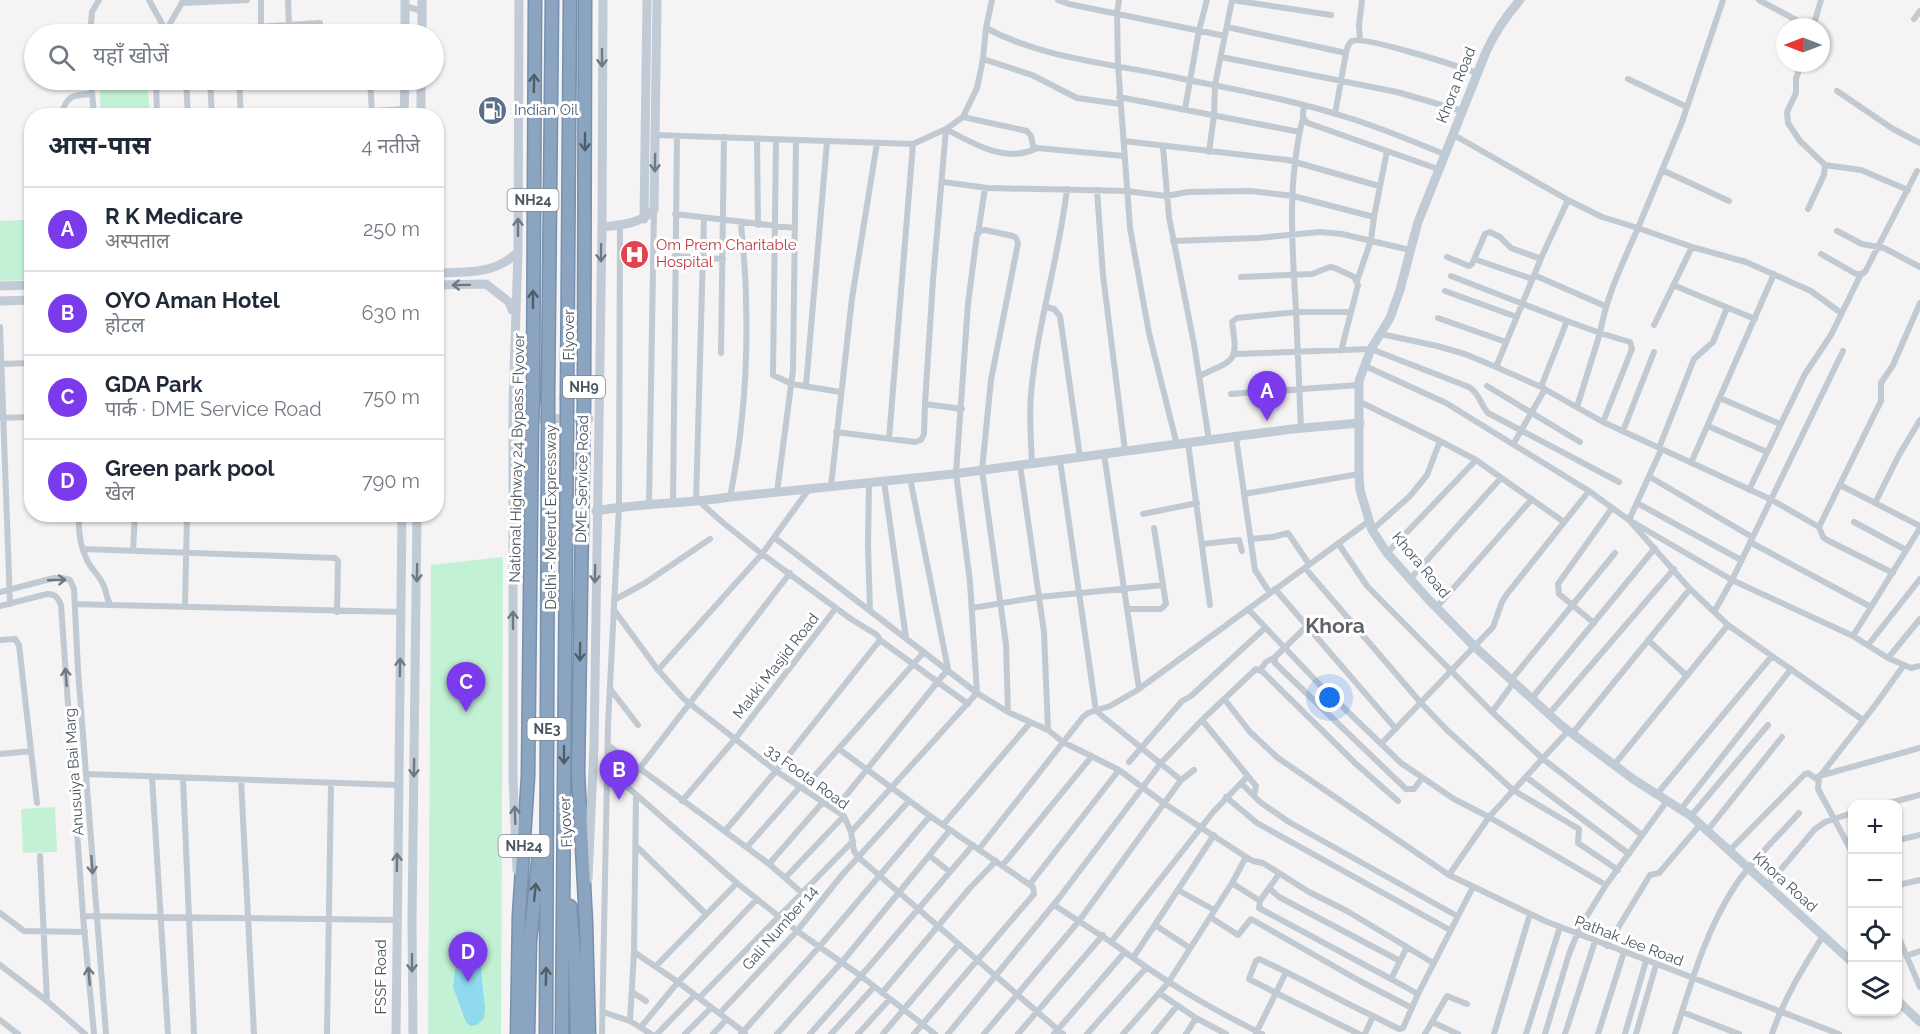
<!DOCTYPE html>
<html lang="hi">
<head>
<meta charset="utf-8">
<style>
	body { margin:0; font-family:Raleway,"Noto Sans Devanagari",sans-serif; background:#f2f2f3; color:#1f2937 }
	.controls { position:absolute; right:18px; bottom:18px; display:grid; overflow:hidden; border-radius:12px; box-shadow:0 2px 4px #0004 }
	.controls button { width:54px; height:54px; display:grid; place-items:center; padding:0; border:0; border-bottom:2px solid #e0e1e3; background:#fff; color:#1f2937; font:30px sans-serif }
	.compass { position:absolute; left:1776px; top:18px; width:54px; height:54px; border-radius:50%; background:#fff; box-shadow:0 2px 4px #0004; rotate:270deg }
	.you { position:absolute; left:1330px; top:698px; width:21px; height:21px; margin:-15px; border:4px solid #fff; border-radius:50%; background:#1a73e8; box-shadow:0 0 0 9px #1a73e833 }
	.badge { display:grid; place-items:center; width:39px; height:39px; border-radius:50%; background:#7c3aed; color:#fff; font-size:20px; font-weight:700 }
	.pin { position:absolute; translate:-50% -50px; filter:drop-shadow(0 2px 3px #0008) }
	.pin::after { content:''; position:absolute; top:32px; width:21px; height:18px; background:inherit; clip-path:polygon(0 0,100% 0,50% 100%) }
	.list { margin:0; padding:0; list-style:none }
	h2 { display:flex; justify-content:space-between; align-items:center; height:78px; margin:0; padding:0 24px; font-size:26px }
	h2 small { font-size:20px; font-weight:400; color:#747a83 }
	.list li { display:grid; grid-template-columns:39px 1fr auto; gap:18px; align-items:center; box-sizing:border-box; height:84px; padding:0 24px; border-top:2px solid #e0e1e3 }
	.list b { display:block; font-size:22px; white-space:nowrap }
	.list p { margin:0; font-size:20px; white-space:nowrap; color:#747a83 }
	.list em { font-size:20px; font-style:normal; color:#747a83 }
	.icon { flex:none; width:33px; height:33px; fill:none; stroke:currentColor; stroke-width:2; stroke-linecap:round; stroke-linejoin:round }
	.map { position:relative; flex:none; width:1920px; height:1034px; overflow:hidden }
	.search { position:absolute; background:#fff; box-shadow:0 2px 4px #0004; left:24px; top:24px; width:420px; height:66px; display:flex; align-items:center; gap:15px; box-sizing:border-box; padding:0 21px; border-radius:33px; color:#747a83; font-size:22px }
	.panel { position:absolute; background:#fff; box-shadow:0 2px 4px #0004; left:24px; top:108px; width:420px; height:414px; border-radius:24px }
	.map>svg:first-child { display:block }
	.green { fill:#c3f1d5 }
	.water { fill:#90daee }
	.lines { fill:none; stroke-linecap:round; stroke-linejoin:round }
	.highway-casing { stroke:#7690ad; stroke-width:15 }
	.street { stroke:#c1cad2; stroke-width:6 }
	.secondary { stroke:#c1cbd6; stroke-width:9 }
	.highway { stroke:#8ba5c1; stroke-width:12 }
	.highway-bridge-casing { stroke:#7690ad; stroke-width:15; stroke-linecap:butt }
	.highway-bridge { stroke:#8ba5c1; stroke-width:12 }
	.oneway { stroke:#6e7984 }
	.oneway2 { stroke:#505e6b }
	.oneway3 { stroke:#6e7983 }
	.labels { text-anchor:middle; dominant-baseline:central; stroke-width:6; stroke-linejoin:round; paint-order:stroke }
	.shield { fill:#fff; stroke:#808990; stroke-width:1.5 }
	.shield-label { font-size:14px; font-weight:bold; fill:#4a5661 }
	.street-label { font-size:15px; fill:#4a5661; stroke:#fff }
	.service-label { font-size:15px; fill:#4e5e75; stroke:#fff; text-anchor:start }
	.health-label { font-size:15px; fill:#be3a42; stroke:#fff; text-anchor:start }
	.district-label { font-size:21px; font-weight:bold; fill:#5f6368; stroke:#fff }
</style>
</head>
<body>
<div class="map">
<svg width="1920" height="1034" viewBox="0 0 1920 1034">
	<rect width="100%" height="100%" fill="#f5f3f3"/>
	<path class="green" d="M99,80H147L150,115H101Z
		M24,220L26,280L0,281V221Z
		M503,557L501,1034H428L431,565Z
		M55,807L57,852L23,853L21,809Z"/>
	<path class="water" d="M470,931L479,938L483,948L481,971L485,1008L484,1018L477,1025L471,1026L466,1022L463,1014L453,987L459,938L464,932Z"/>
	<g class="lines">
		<defs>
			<path id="highway" d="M548,398L552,0
				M567,398L570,0
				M533,399L535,0
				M578,774L586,922L589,1034
				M570,906L575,962L577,1034
				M517,1034L519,915L528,777L532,423
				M528,1034L530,941L540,844
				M546,1034L548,423
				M562,1034L567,423"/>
		</defs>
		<use href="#highway" class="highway-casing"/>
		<path class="street" d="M149,0L166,31L172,32L320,23V34
			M288,0L289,25
			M1058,0L1069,4L1225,36
			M1119,0L1117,13L1118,65L1130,228L1149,333L1177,445
			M1232,0L1331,15
			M1759,0L1809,27
			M182,3L247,0
			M405,6L422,11
			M1914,19L1920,11
			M261,27V0
			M1227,27L1346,53
			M1813,27L1821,0
			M986,28C1044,59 1109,63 1174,77C1231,89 1290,99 1346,117C1379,127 1412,141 1444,154
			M90,34L92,12L99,0
			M164,34L183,1
			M1360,40L1359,25L1362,0
			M1221,57L1397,92L1462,111
			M983,59L1032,75L1077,98L1120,104
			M1801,63L1796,79V93L1787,112L1788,123L1800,141L1825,165L1824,175L1808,209
			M1628,79L1687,107
			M91,80L94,116
			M156,80L157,116
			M186,80L188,116
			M210,80L212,116
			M239,80L241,116
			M370,80L372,112
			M1837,91L1893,129L1920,143
			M1119,97L1300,132
			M1304,105C1303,113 1301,119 1308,123L1438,169
			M1185,109L1199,30L1207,0
			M1335,114L1346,53C1347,49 1348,43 1352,41C1363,35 1460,67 1477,73
			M60,116C68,95 71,95 92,94
			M300,116L404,109
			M963,117L1027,131L1031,136L1033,146L1037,148L1124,156
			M1452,134L1568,200L1602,217L1638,228L1682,122L1723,0
			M655,135L913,144L946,129L963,117L977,88L983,59L986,28L992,0
			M757,139L758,225
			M776,140L773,375L792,384L840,392
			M1124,141L1288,160L1379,186
			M1163,147L1169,217L1194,344L1209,440
			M1209,152L1214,115L1215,85L1232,0
			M1825,165L1861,170L1908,190
			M1662,170L1729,201
			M943,182L988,188L1126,191L1166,196L1188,192L1251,191L1293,196L1374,217
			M1097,190L1103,275L1125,451
			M675,214L795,228
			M1837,231L1862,244L1884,248L1920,267
			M978,234L985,188
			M1173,241L1258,238L1320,232L1342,234L1410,250
			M1821,254L1856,274H1861L1865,272L1917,171
			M675,256L723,259
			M1447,257L1469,266L1472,264L1485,234L1490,232L1500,237L1511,248L1541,259
			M1474,259L1532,279
			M1534,275L1605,306
			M1451,276L1567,321
			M1241,277L1312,274L1330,267L1335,268L1354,277L1358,285L1341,351
			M1357,281L1371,240L1374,217L1387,151
			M1673,285L1755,319
			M1445,291L1517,317
			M1046,307L1054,309L1060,316L1080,457
			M1438,318L1506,342
			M1654,325L1692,247
			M0,327L10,604
			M1381,334L1437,346L1465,354L1496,367L1541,387L1603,422L1770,499L1819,527L1881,401V383L1893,365L1920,303
			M721,353L724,137
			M1235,354L1371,349L1469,387C1480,394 1480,404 1488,413L1619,482
			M1,364L32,363
			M1365,366L1446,403L1589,491L1629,520L1690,589L1728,625L1863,720
			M1496,367L1542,256L1568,200
			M1199,376C1236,359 1238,363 1232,322L1237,318L1296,312H1351
			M806,386L827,142
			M1487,386L1580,442
			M1541,387L1567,321L1600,333C1607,294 1622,265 1638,228L1692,247L1746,262L1811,291L1841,313
			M1231,394L1359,385
			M1720,398L1780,424
			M1360,402L1440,441L1476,460L1564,522
			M1577,407L1600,333L1630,342L1632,349L1603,422
			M962,409L925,404L933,280L946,129C973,144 1008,164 1037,148
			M0,418L32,417
			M1708,426L1767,452
			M1301,429C1299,389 1298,349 1296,310C1292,246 1287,181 1303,118
			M1623,431L1654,352
			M836,432L915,442L921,440L924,434L925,404
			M1236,437L1255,570L1270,593
			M889,439L913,144
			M1188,443L1210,605
			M1514,443L1545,389
			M1659,448L1694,359L1713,342L1727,308
			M1661,450L1629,520L1732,580L1853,636L1888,658L1911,668L1920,666
			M1104,454L1139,689
			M1032,463C1031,440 1029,417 1031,394C1037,325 1059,258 1067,189
			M1691,463L1774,274
			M1020,465L1044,632L1048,730
			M1650,477L1752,537
			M884,481L906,638
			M869,482L868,546L870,610
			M1840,485L1920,526
			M831,486L852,298L877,143
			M1749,490L1805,374L1831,335L1861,274
			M777,492L793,370L796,140
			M1244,494L1359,474
			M730,497C743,433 748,365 746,300C746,275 743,248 741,223
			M696,502L704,218
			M700,502L721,521L762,554L851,619L877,635L880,640L968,704
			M673,503L677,136
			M1637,503L1741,560
			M1875,503L1899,455L1920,420
			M649,504L654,210
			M79,514C78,531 80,546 87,560C91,569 99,575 103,584C107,591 106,600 111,605L401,612
			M1143,514L1197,503
			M1854,522L1906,550
			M1819,527L1823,537L1827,540L1893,573
			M1372,530L1410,496L1427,475L1440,441
			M775,538L977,693L1008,712L1048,730L1063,742L1119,770L1030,884
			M1251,539L1273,537L1288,533L1309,564
			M1750,542L1871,607
			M1338,543L1367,586L1492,712L1543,759L1642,835
			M1202,544L1239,540L1242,551
			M83,549L335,558L338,561L337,612
			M133,551L135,514
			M1387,553L1476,460
			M1305,568L1421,703L1447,730L1513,790L1579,829L1578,843L1618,870
			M1410,579L1501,478
			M1275,589L1396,729
			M0,592L54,578H62L70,580L74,589L78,670L106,1034
			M614,600L645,583L710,539
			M75,604L110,605
			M0,606L47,594C55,594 58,597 61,605L83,916L94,1034
			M185,607L187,514
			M972,608L1039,597L1163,585
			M1436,608L1532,499
			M1128,609H1161L1166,604L1154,528
			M1248,609L1319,684L1401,763L1454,799L1489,817L1606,885
			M614,610L658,670L684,699L776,771L844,816L851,832L854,851L858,857L1063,1034
			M1714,612L1732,580L1843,351
			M1594,623L1559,594L1558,584L1612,508
			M1307,626L1275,657V663L1406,789H1414L1422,778
			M1853,636L1920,528
			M0,640L15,639L19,645L37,803
			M1648,640L1687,676
			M1868,645L1920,579
			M1888,658L1920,619
			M658,670L762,554L809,489
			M1260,670L1266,662L1275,657
			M1511,680L1615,553
			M611,690L638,725
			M1532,698L1655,548
			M1225,700L1250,732L1278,758L1449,875L1545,921L1839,1034
			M1492,712L1514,682
			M1549,714L1674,569
			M1202,720L1256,786L1254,796
			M1572,734L1690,589
			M1381,744L1493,627L1502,602L1507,594L1589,491
			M608,745L769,864L801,892
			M839,749L930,816L1033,887L1034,894L914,1034
			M0,754L31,751
			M1129,762L1182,701L1191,696L1265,628
			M1614,765L1728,625
			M607,769L737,883L797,931L861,976L810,1034
			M1119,770L1165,804L1246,857L1253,861L1263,863L1309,892L1347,911L1407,947
			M86,774L398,785
			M1820,776L1876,704L1904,665
			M152,777L168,1034
			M1526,777L1629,854
			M183,778L194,1034
			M241,780L254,1034
			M1181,780L1194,770
			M1241,783L1260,802L1289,822L1457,916
			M626,786L790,573
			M803,789L924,652
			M1657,794L1772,656
			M1226,797L1257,823L1450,930
			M682,801L735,739L836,608
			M1885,804L1920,795
			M835,809L948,669L910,478
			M1681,809L1791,669
			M1691,816L1768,725
			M943,825L1030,723
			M725,831L776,771L880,640
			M1707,831L1782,737
			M851,832L977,693L970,582L956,473L968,304L977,234L980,231L985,230L1013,236L1016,238L1018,243L991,380L982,470L1006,644L1008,712
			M1898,840L1920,835
			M636,846L706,914
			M747,847L800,787
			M979,849L1083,717L1088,713L1110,706L1136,691L1369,521
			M1729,851L1805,774L1808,773L1818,780
			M1852,852L1818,789L1819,776L1920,748
			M40,856L47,1001
			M930,856L950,872
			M769,864L823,802
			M1002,866L1092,756
			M1449,875L1489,817L1568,731
			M785,878L844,816
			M1232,883L1260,901L1259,908L1391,979
			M1898,885L1920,880
			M1767,886L1815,829L1825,822L1852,813
			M1269,888L1279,874
			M1178,890L1214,910
			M1260,901L1269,888L1279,897L1400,961
			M1054,905L1111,942L1214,811L1247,777
			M0,913L24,931L85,932
			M83,916L396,920
			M1210,917L1238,935L1251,919L1360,981L1412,1008
			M1155,925L1190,948
			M1898,936L1920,987
			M1111,942C1162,980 1206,1006 1262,1034
			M1607,946L1650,875L1659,873L1700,825
			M634,952L678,982L745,1033
			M1906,956L1920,951
			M1133,958L1214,835
			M0,965L47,1001L85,1034
			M656,966L737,883
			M1286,972L1276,993L1249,979L1256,961L1259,959C1298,977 1335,998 1373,1016
			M632,992L646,1001
			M882,993L969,889L996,861
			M1159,993L1196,1018L1226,1034
			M1418,994L1391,979L1407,947L1433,963
			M699,998L853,841
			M603,1012L630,1021L651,1034
			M1682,1012L1739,1034
			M720,1013L797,931L842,875L909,801
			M0,1020L18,1034
			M630,1021L634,952L636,795
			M1432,1022L1458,1034
			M641,1027L678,982L757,899
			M1256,1033L1276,993L1359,1034
			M327,1034L331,783
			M602,1034L608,725L619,507L620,225
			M657,1034L695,995
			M685,1034L711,1008
			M713,1034L727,1019
			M741,1034L820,946L930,816
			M777,1034L842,962L950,830
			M831,1034L874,987
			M858,1034L889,1000
			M883,1034L959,944
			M935,1034L861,976L973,845
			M948,1034L1059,898L1161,763L1202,720L1256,669L1263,672L1355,763L1398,801
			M984,1034L1079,921L1181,780L1096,711L1060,460
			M1018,1034L1103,935
			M1054,1034L1125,952
			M1087,1034L1146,968
			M1123,1034L1168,983L1232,883L1246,857
			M1154,1034L1177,1006
			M1186,1034L1196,1018
			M1365,1034L1373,1016L1399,1029L1403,1028L1418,994L1473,887
			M1425,1034L1447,996L1467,1004
			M1494,1034L1530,914
			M1526,1034L1560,927
			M1545,1034L1569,954L1580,927L1606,885L1667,801
			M1565,1034L1595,941
			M1598,1034L1624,952
			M1625,1034L1646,961
			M1636,1034L1656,965
			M1675,1034C1691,983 1706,930 1735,886C1753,859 1778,837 1799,813
			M1772,1034C1784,998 1803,968 1823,936"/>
		<path class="secondary" d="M1520,0C1506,16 1495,32 1486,52L1418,222L1400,290L1390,318L1371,349L1359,381V474L1360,490L1372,530L1387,553L1428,599L1475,647L1562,726L1633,779L1691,816L1852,962
			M405,34V0
			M422,34V0
			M404,116L405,80
			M421,116V80
			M644,219L647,0
			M602,227C622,225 639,224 654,210L657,0
			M436,273C467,272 494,275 518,252
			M436,285L486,284L509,302L512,310
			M0,286L32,285
			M0,301L32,300
			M513,418L589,419
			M596,511C641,503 686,504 730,497L953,474L1292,429L1360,423
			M517,870L513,779V403L518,252L519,0
			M588,879L594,746L602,227L603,0
			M1898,1001L1920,1022
			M396,1034L402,514
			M413,1034L412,920L417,514"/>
		<use href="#highway" class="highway"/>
		<defs>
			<path id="highway-bridge" d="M532,423L533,399
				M548,423V398
				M567,423V398
				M578,774L584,399L585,0"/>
		</defs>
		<use href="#highway-bridge" class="highway-bridge-casing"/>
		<use href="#highway-bridge" class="highway-bridge"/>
	</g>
	<defs><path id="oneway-shaft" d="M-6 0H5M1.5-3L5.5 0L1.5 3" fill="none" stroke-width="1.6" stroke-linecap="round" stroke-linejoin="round" transform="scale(1.5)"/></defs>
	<g class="oneway">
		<use href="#oneway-shaft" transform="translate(602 58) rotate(90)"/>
		<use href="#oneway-shaft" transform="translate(655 163) rotate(91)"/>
		<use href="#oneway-shaft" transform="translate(518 227) rotate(-90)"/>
		<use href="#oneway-shaft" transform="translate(601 253) rotate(91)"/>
		<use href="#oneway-shaft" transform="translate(461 285) rotate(179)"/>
		<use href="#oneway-shaft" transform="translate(417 573) rotate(91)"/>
		<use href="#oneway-shaft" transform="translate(595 574) rotate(91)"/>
		<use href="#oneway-shaft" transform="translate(513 620) rotate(-90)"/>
		<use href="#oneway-shaft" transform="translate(400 667) rotate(-89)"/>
		<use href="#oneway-shaft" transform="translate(414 768) rotate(91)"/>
		<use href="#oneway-shaft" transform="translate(515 815) rotate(-92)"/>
		<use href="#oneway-shaft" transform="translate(397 862) rotate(-89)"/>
		<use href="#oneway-shaft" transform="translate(412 963) rotate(90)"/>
	</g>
	<g class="oneway2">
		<use href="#oneway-shaft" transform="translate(534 83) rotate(-89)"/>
		<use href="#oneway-shaft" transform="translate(585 142) rotate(90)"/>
		<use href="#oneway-shaft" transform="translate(533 299) rotate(-90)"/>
		<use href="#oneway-shaft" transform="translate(580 652) rotate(91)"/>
		<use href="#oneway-shaft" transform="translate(564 755) rotate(90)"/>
		<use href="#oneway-shaft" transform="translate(535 892) rotate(-84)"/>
		<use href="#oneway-shaft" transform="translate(546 976) rotate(-89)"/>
	</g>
	<g class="oneway3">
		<use href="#oneway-shaft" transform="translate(57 580) rotate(-2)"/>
		<use href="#oneway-shaft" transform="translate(66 677) rotate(-94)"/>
		<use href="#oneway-shaft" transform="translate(92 865) rotate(86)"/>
		<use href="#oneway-shaft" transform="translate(89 976) rotate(-95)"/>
	</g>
	<defs>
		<symbol id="fuel-disc" viewBox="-11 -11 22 22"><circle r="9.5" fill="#5c6f8a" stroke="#fff"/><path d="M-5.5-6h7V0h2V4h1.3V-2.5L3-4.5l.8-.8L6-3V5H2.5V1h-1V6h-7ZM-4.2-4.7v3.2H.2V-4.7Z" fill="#fff"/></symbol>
		<symbol id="hospital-disc" viewBox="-11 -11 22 22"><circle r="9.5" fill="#e0444e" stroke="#fff"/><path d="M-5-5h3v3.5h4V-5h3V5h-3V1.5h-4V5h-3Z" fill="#fff"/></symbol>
	</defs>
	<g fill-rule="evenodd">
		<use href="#fuel-disc" x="476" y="94" width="33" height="33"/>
		<use href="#hospital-disc" x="618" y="238" width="33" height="33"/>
	</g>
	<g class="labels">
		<g class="shield">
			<rect x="507.5" y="189" width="51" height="22" rx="4.5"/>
			<rect x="563" y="376" width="42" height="22" rx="4.5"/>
			<rect x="527.5" y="718" width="39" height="22" rx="4.5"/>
			<rect x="498.5" y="835" width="51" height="22" rx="4.5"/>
		</g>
		<g class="shield-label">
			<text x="533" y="200">NH24</text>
			<text x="584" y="387">NH9</text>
			<text x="547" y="729">NE3</text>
			<text x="524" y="846">NH24</text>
		</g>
		<g class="street-label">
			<text transform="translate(1456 85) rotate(-68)">Khora Road</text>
			<text transform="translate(569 335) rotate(-90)">Flyover</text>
			<text transform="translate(517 458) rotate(-89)">National Highway 24 Bypass Flyover</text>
			<text transform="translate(582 479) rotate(-89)">DME Service Road</text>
			<text transform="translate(551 517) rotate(-90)">Delhi - Meerut Expressway</text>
			<text transform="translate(1421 565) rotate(50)">Khora Road</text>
			<text transform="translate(776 666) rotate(-52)">Makki Masjid Road</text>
			<text transform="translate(74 772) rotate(-94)">Anusuiya Bai Marg</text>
			<text transform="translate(807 777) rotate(36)">33 Foota Road</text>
			<text transform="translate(566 822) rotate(-93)">Flyover</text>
			<text transform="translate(1785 882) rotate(42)">Khora Road</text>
			<text transform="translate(780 928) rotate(-49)">Gali Number 14</text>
			<text transform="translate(1629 941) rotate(21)">Pathak Jee Road</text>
			<text transform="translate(381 977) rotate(-90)">FSSF Road</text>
		</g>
		<g class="service-label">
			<text x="514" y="110">Indian Oil</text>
		</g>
		<g class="health-label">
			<text x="656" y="245">Om Prem Charitable<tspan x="656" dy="17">Hospital</tspan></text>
		</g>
		<g class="district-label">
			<text x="1335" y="625">Khora</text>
		</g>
	</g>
</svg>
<div class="controls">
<button>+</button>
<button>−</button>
<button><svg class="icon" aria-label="locate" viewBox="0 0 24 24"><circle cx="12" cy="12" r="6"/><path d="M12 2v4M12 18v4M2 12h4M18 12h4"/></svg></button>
<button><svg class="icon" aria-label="layers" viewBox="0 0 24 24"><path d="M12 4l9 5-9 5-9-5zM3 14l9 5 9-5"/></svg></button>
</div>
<svg class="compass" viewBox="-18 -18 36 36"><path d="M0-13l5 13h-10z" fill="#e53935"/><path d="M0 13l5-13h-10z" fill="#747a83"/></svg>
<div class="you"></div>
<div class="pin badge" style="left:1267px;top:421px">A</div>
<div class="pin badge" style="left:619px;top:800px">B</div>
<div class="pin badge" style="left:466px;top:712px">C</div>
<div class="pin badge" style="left:468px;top:982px">D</div>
<div class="search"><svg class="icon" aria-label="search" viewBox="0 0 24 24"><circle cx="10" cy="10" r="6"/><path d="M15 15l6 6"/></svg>यहाँ खोजें</div>
<section class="panel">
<h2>आस-पास<small>4 नतीजे</small></h2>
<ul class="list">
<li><span class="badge">A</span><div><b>R K Medicare</b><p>अस्पताल</p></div><em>250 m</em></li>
<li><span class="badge">B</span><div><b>OYO Aman Hotel</b><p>होटल</p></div><em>630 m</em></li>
<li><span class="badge">C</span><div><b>GDA Park</b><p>पार्क · DME Service Road</p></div><em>750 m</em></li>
<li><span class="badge">D</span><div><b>Green park pool</b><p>खेल</p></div><em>790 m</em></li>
</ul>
</section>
</div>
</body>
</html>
